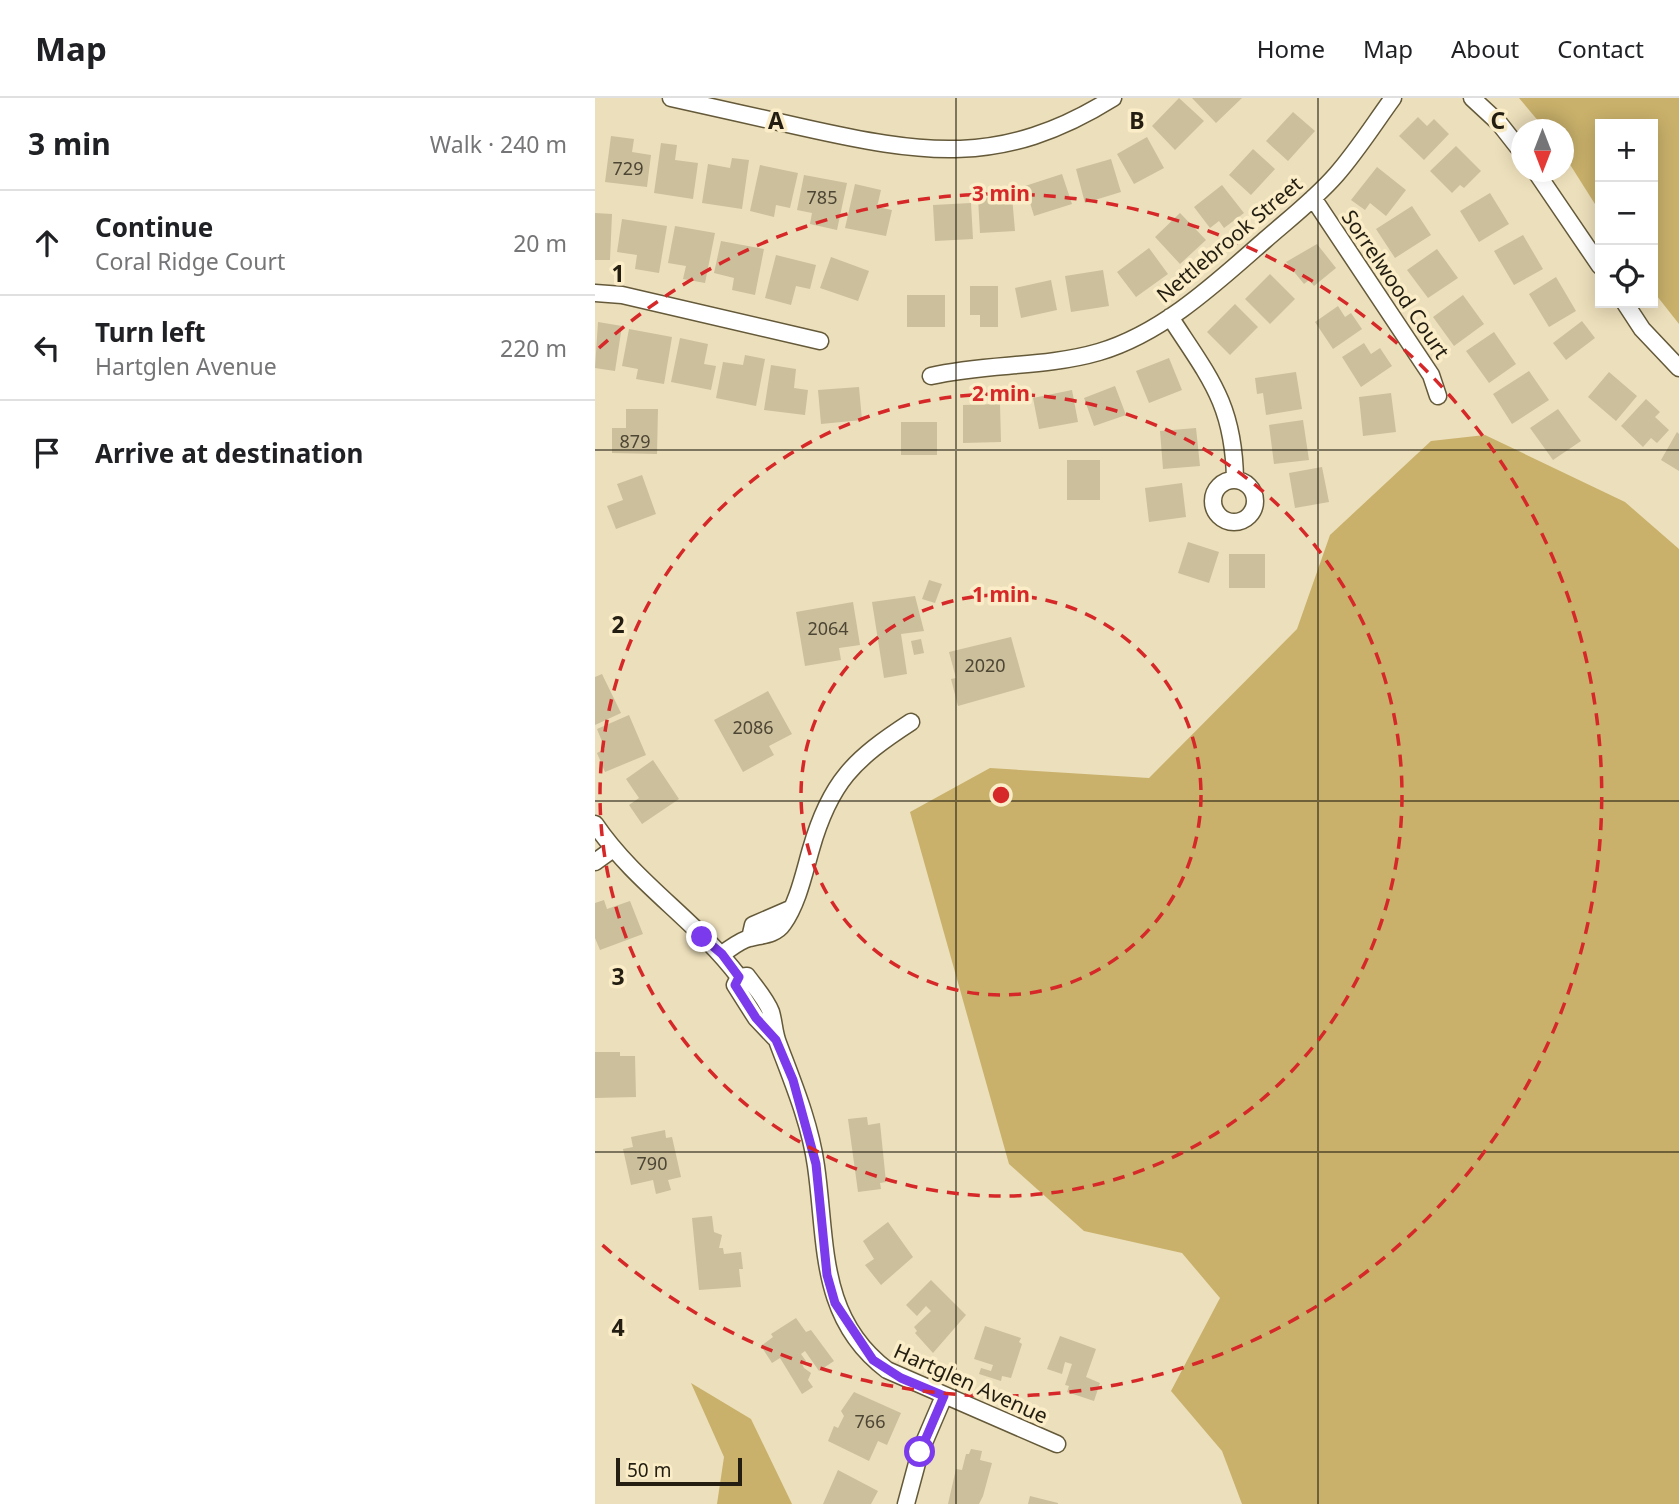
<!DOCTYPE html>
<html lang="en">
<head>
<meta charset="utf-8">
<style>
	body { margin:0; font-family:"Noto Sans",sans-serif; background:#f6f6f6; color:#202124 }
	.controls { position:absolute; right:21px; top:21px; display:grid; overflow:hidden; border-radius:0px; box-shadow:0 4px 18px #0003 }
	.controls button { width:63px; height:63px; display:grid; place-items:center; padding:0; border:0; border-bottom:2px solid #e0e0e0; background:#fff; color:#202124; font:35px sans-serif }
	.compass { position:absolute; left:916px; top:21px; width:63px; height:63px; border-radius:50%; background:#fff; box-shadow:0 4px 18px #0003; rotate:180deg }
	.scale { position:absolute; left:21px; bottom:18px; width:126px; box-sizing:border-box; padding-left:7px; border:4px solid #231e11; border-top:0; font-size:19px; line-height:24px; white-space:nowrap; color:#231e11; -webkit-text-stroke:5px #faedc8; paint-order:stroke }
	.stop { position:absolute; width:21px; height:21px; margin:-16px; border:5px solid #7c3aed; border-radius:50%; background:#fff }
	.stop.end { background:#7c3aed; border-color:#fff; box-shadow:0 2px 7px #0008 }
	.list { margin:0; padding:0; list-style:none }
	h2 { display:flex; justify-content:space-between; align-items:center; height:91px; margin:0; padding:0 28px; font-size:30px }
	h2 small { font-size:23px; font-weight:400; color:#757577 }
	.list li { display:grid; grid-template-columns:46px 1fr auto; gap:21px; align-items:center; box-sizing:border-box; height:105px; padding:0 28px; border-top:2px solid #e0e0e0 }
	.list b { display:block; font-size:26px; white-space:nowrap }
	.list p { margin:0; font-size:23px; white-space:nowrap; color:#757577 }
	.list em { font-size:23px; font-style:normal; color:#757577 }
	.icon { flex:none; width:38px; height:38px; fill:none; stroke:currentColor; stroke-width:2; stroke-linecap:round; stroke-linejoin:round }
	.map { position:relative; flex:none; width:1084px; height:1406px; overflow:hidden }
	header { display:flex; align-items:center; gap:42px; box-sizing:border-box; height:98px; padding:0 35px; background:#fff; border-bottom:2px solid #e0e0e0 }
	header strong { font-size:33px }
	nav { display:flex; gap:38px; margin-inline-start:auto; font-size:24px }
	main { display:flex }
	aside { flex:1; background:#fff }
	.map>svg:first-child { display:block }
	.green { fill:#c9b16b }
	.building { fill:#ccbf9c }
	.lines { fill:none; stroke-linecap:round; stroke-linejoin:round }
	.street-casing { stroke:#645939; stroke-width:19 }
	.street { stroke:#fff; stroke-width:16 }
	.route { stroke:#7c3aed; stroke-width:9 }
	.grid { fill:none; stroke:#231e11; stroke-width:2; stroke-opacity:0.55 }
	.ring { fill:none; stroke:#d62828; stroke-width:3.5; stroke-dasharray:12 9 }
	.labels { text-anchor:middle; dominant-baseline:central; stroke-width:7; stroke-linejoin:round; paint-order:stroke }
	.number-label { font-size:18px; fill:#4d4634 }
	.street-label { font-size:21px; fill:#231e11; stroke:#faedc8 }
	.grid-label { font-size:23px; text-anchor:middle; font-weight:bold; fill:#231e11; stroke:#faedc8; stroke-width:7; stroke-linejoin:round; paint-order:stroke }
	.centre { fill:#d62828; stroke:#faedc8; stroke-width:3.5 }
	.ring-label { font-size:21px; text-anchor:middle; font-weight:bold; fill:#d62828; stroke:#faedc8; stroke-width:7; stroke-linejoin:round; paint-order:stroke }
</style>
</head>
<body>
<header>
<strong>Map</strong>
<nav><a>Home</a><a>Map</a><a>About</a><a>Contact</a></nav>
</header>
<main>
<aside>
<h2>3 min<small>Walk · 240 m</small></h2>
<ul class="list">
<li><svg class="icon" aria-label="ahead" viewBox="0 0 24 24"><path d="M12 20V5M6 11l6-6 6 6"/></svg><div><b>Continue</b><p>Coral Ridge Court</p></div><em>20 m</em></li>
<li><svg class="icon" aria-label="left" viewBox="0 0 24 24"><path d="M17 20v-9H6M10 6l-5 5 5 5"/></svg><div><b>Turn left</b><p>Hartglen Avenue</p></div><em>220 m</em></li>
<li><svg class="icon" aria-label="arrive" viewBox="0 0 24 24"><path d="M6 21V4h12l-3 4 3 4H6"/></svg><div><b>Arrive at destination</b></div></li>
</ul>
</aside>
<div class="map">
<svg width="1084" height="1406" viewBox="0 0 1084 1406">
	<rect width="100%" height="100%" fill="#ecdfbb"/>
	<path class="green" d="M924,0H1084V226L1058,193V26H1005V114L969,57L968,32L950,31Z
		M890,337L1030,404L1084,451V1406H647L627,1353L576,1293L625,1200L587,1155L489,1133L414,1066L315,714L395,670L554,680L702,531L735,437L836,343Z
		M96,1285L156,1321L197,1406H122L129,1359Z"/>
	<path class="building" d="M584,0L609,23L580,52L557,28Z
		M597,0H647L621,25Z
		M698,14L720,33L693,63L671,43Z
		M823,19L832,28L839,21L854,36L829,62L804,38Z
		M16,38L39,41L37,54L56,57L52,89L10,84Z
		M552,39L569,70L539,86L522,56Z
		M66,45L82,47L80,62L103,65L98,101L59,95Z
		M861,48L886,73L869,90L865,87L857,95L835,73Z
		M658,51L680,71L656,97L634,77Z
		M137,60L154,62L147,111L107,105L113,66L135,70Z
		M516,61L526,94L490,105L481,71Z
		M165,67L203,75L195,110L181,107L179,119L155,113Z
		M782,69L811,92L791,118L775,105L770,112L756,102Z
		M467,76L477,106L439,118L430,88Z
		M209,77L252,85L242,132L215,126L217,115L202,112Z
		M260,86L286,92L282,109L297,112L291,138L250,130Z
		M627,87L649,115L629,130L624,123L615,130L599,109Z
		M895,95L914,126L884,144L865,113Z
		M417,98L420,133L385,135L383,100Z
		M376,105L378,141L340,143L338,107Z
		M817,108L836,137L800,160L781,131Z
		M0,115L17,116L15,162H0Z
		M585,115L611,142L585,166L560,139Z
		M27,121L72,128L64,175L40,171L42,157L22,154Z
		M80,128L120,135L110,185L88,181L91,168L73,165Z
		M928,137L948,171L919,187L899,153Z
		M126,143L169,151L160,197L137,192L139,180L119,175Z
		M722,146L741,170L719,188L714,182L709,186L691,164Z
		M554,150L573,176L541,199L522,174Z
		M842,151L863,180L833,200L812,172Z
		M181,157L221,167L215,191L201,188L196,207L170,200Z
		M236,159L274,173L263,203L225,190Z
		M508,172L514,208L476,214L470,178Z
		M675,176L700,201L675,226L650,201Z
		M961,179L981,213L954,229L934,196Z
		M456,182L462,212L426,220L420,190Z
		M375,188H403V229H385V217H375Z
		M312,197H350V229H312Z
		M868,197L889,226L859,248L838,219Z
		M640,206L663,229L635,257L612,234Z
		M743,208L750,219L756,215L767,231L738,251L720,224Z
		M987,223L1000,240L971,262L958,245Z
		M3,224L27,228L20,273L0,270Z
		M34,231L77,239L69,286L41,281L43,271L27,268Z
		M899,234L921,266L894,285L871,253Z
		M85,240L113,246L109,266L121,268L116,292L76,284Z
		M769,245L776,256L785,250L797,268L766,289L747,259Z
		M150,257L170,261L161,308L121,300L128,264L148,267Z
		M574,260L587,292L554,305L541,273Z
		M176,267L201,271L199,290L213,292L210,317L169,312Z
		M934,273L954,302L917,326L898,296Z
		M701,274L707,311L671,317L668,295L662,296L660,280Z
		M1014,274L1042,298L1021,323L993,299Z
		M520,288L531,317L499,328L489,300Z
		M264,289L267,322L226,326L223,292Z
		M477,292L483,324L444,331L438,300Z
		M796,295L801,334L768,338L764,299Z
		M1051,301L1065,314L1060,319L1074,332L1062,345L1056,340L1048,349L1026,328Z
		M405,306L406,344L368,345V307Z
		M31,311H63L62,356L17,355V330H31Z
		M963,311L986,343L958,362L935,330Z
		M708,322L714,362L679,366L674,327Z
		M306,324H342V357H306Z
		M601,330L605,368L568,371L565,333Z
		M1082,334L1084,336V373L1066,362Z
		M472,362H505V402H472Z
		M727,369L734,404L700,410L694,375Z
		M47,377L61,416L21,431L12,408L28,402L22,386Z
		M587,385L591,419L554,424L550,390Z
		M593,444L624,454L614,485L583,475Z
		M634,456H670V490H634Z
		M334,482L347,486L340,505L327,501Z
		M320,498L329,533L306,536L312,576L289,580L277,504Z
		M258,504L265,547L244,550L246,562L210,568L201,514Z
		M416,539L430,589L363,608L356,581L361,580L354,554Z
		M326,541L329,555L319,557L316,543Z
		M7,576L26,615L0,627V579Z
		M173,593L197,636L174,648L179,657L148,674L119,622Z
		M34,617L51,657L10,674L2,655L10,651L2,631Z
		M58,662L84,701L47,726L34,707L44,700L31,681Z
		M9,802L12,811L35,803L48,836L5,852L0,840V805Z
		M0,954H25V958H40L41,999L0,1000Z
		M272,1019L273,1027L285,1025L291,1084L285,1085L286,1091L263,1094L253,1021Z
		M70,1032L71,1040L77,1039L86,1079L73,1082L76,1092L61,1096L58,1082L36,1087L28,1051L38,1049L36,1039Z
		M117,1118L119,1134L127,1137L124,1150H128L129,1156L146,1154L148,1171H144L146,1189L104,1192L97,1120Z
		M293,1124L318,1159L286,1187L270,1167L279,1161L268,1143Z
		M336,1182L371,1217L338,1255L320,1235L322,1233L319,1229L336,1213L331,1208L322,1218L311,1207Z
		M201,1220L211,1234L216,1232L239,1263L224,1273L210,1253L206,1256L211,1263L207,1266L209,1270L216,1275L213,1282L218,1289L207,1296L185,1260L177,1265L166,1248L178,1239L176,1236Z
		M390,1228L426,1240L424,1244L427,1246L416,1280L407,1278L406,1283L384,1276L386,1270L396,1273L398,1267L379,1261Z
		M465,1238L501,1251L491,1279L505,1285L499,1303L472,1294L474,1288L470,1287L477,1266L470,1264L467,1276L452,1271Z
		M259,1294L306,1315L292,1347L283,1343L274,1363L233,1343L239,1328L243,1330L249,1318L246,1313Z
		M376,1351L387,1353L385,1362L397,1365L388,1398L384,1406H353L361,1371L367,1372L371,1356H374Z
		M243,1372L283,1393L276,1406H228Z
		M435,1398L463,1405V1406H433Z"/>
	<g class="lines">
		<defs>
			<path id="street" d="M76,0C119,10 163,19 206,29C327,56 406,70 518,0
				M877,0L904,25L926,53
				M941,74L1005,168
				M718,100L836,277L843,298
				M0,195L27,197L225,243
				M1030,205L1047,231L1084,270
				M575,219C614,279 639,306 640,382
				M336,278C391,265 449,270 504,254C568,235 621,185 670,142C694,121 720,101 741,77C762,53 779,26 798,0
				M618 403a21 21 0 1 1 42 0a21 21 0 1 1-42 0Z
				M0,726C40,785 102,823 144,879
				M0,764L18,751
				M155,840L158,827L195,811
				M127,856C135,851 145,842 155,840C166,837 181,837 188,826C203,805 209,775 216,751C235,684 259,661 316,624
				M144,879L152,878C160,889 171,901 176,914C179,924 179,935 183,945C198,985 215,1025 221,1068C232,1144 223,1220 292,1272L462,1346
				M144,879L140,887L161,920L180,940
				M311,1406L325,1354L349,1298"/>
		</defs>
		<use href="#street" class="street-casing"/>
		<use href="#street" class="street"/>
	</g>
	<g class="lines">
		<path class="route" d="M107,839L127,856L144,879L140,887L161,920L181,942L198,982L221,1066L232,1177L240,1205L278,1262L306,1280L349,1298L325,1354"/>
	</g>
	<path class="grid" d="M361,0V1406M723,0V1406M0,352H1084M0,703H1084M0,1054H1084"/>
	<g class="ring">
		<circle cx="406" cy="697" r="200"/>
		<circle cx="406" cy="697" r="401"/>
		<path d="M4 250A601 601 0 1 1 4 1144"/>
	</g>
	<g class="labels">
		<g class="number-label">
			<text x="33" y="70">729</text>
			<text x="227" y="99">785</text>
			<text x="40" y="343">879</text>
			<text x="233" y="530">2064</text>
			<text x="390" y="567">2020</text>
			<text x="158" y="629">2086</text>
			<text x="57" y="1065">790</text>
			<text x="275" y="1323">766</text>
		</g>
		<g class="street-label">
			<text transform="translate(634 141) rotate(-40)">Nettlebrook Street</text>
			<text transform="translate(801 186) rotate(56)">Sorrelwood Court</text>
			<text transform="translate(376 1285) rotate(24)">Hartglen Avenue</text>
		</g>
	</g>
	<g class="grid-label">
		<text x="181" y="31">A</text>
		<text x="542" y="31">B</text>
		<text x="903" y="31">C</text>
		<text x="23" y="184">1</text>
		<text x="23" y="535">2</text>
		<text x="23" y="887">3</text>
		<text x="23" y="1238">4</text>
	</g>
	<circle cx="406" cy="697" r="10" class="centre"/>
	<g class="ring-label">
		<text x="406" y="103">3 min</text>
		<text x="406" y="303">2 min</text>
		<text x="406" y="504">1 min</text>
	</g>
</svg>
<div class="controls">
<button>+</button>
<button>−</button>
<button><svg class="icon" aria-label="locate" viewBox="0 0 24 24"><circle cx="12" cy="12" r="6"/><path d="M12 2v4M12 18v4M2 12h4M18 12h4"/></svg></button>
</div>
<svg class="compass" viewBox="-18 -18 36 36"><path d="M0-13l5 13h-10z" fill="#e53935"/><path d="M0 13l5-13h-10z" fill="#757577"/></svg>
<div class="scale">50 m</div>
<div class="stop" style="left:325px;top:1354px"></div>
<div class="stop end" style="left:107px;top:839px"></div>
</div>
</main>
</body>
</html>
